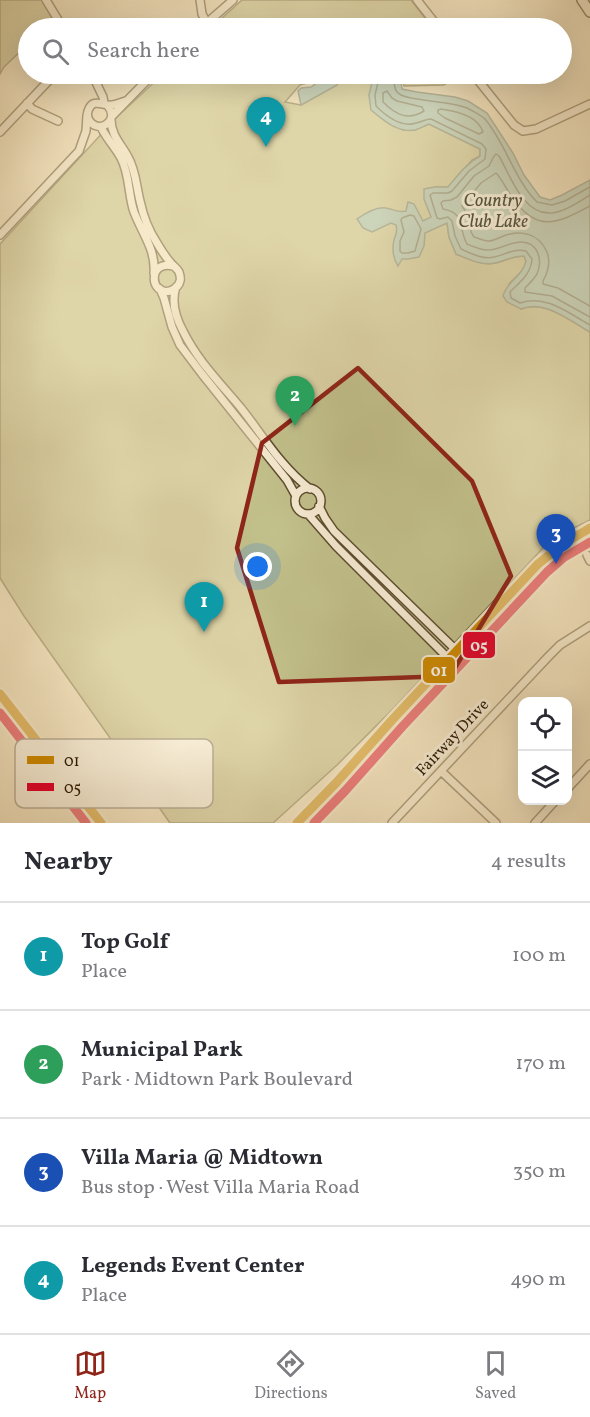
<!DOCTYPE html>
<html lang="en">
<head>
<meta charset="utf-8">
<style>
	body { margin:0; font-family:Vollkorn,serif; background:#f7f7f7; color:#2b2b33 }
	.controls { position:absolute; right:18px; bottom:18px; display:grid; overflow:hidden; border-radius:12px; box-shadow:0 6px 24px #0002 }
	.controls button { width:54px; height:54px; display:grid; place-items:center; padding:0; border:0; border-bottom:2px solid #e1e1e2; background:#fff; color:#2b2b33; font:30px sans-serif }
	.you { position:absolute; left:258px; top:567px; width:21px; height:21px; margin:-15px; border:4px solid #fff; border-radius:50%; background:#1a73e8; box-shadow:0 0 0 9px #1a73e833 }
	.badge { display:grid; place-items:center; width:39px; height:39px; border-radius:50%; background:#8f2418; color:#fff; font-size:20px; font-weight:700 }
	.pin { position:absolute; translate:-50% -50px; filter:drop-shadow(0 2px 3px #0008) }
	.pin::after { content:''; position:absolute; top:32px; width:21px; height:18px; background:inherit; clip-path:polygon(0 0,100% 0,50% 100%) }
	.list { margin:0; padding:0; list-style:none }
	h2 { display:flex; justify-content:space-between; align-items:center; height:78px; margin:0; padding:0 24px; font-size:26px }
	h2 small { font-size:20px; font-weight:400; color:#7c7c81 }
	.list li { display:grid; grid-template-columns:39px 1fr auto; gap:18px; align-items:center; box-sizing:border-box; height:108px; padding:0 24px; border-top:2px solid #e1e1e2 }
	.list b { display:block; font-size:22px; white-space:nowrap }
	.list p { margin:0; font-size:20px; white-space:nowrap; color:#7c7c81 }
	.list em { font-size:20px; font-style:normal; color:#7c7c81 }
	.icon { flex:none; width:33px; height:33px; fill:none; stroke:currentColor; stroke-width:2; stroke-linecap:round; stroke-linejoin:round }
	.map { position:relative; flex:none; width:590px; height:823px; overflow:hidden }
	.search { position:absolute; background:#fff; box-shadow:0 6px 24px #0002; left:18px; right:18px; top:18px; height:66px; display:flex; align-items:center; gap:15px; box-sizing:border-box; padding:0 21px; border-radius:33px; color:#7c7c81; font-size:22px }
	.sheet { height:510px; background:#fff }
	nav { display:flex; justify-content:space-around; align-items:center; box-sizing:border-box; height:84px; border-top:2px solid #e1e1e2; background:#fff; font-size:16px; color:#7c7c81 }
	nav a { display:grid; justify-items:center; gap:3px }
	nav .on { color:#8f2418 }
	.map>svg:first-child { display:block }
	.green { fill:#c3c28d; stroke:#786e46; stroke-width:1.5 }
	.water { fill:#9cbfb4; stroke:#6f7d6c; stroke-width:1.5 }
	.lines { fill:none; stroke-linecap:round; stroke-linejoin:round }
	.shore { stroke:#646c5a; stroke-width:1.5 }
	.minor-casing { stroke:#5e4d30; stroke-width:10 }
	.tertiary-casing { stroke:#5e4d30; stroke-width:11 }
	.secondary-casing { stroke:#2c1a00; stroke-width:12 }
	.minor { stroke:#f8eed6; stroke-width:7 }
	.tertiary { stroke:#f8eed6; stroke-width:8 }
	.secondary { stroke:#f8eed6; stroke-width:9 }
	.bus-1-casing { stroke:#f8eed6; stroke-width:14 }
	.bus-2-casing { stroke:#f8eed6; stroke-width:14 }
	.bus-1 { stroke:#ce8a00; stroke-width:9 }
	.bus-2 { stroke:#e4002b; stroke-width:9 }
	.marked { fill:none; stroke:#8f2418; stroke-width:4.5; stroke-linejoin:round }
	.labels { text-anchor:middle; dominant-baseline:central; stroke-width:6; stroke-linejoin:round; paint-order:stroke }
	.street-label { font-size:16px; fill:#2c1a00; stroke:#f8eed6 }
	.water-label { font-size:18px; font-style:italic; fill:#53543f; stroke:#f8eed6 }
	.key { fill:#f8eed6; stroke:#bbae96; stroke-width:1.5 }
	.key-label { font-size:16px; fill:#2c1a00 }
	.line-badge { stroke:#f8eed6; stroke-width:2 }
	.badge-label { font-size:16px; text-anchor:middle; font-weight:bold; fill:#fff }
</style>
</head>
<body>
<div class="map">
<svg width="590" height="823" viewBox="0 0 590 823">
	<rect width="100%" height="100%" fill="#f4e5c0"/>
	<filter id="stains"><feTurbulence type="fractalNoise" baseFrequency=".00333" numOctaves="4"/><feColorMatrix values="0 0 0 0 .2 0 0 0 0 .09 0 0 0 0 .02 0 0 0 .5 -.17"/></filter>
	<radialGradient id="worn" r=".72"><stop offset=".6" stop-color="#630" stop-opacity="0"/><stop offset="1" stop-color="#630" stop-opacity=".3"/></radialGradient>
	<path class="green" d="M0,0H44L54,20L45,28H28V44L4,67L0,74Z
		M242,0H411L433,28H211Z
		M163,74H321L311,82L300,85L285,102L301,105L337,85L343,74H374L403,130H415L429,124L480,149V156L472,160L448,187H435L439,226L447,223L449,237L456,254C468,259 482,266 495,263C506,261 510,256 524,256L526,261L525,268L509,284L521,309C545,300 570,321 590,332V520L568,531L542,549L394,708L337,765L273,823H170L24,616L0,578V244L118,116Z
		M402,74H459L444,85L404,86Z"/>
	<path class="water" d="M329,74H343L337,85L301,105L298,91L301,88L311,87Z
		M374,74H400L402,89L417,92L455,97L468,101L487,113L513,153L524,175L540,197L550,200L562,195L590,180V332C570,321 545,299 521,309L507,302L503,296C506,282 523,276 526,261L524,256C510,256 506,261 495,263C482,266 468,259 456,254L449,237L447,223L425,233L424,246L419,257L408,259H402L398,266C393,259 392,248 394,240C396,233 398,232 396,225L391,223L372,232L363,228L357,219C364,214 376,206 386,208C394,209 397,213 406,211L408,202L414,204L423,221L431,217L424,199V189L435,187H448C458,175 466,164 480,156V149L429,124C424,126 419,129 415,130C397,133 383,120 371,110L369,95Z"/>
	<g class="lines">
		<path class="shore" d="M380,74L375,95L376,106C386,116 401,128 416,123C422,122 425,119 431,119L482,144L486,149L485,159L469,171L452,191L448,193H433L430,195L437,218L440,219L448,217L452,221L455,236L461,249C470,253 483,260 494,257C506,255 512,248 526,251L532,259C531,274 520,282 510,292L511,298L520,303C546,294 568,313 590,325
			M394,74C394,79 393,87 397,92C404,102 454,100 469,109C474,112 481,115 485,119C506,144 514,179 537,202L552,205L565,201L590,187
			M387,91L392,98L397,101L422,107L424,111C408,121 396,115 383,102V93Z
			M441,109C456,111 478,116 483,132L479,134L445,118L438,113V110Z
			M590,195C579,202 564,212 551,213C523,215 510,175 499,156L496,154L494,156L489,166L474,176L457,197L451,200L443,201L441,203L443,209C466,213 458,228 467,244C474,247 482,251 490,250C501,249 510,242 521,242C538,242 543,260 537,274C534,279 529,284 525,288V292L552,296L590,317
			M590,206C557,224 536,233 512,197C506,189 502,179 496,173L481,183L462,206L469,217L471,232L474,237C478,238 483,241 488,241C494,241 500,237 506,235C522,230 538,234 546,250C551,260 548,272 543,281V284L558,288L590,306
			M410,215L414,216L421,229L415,251L408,253H402L400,251V241L404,232L401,220L402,218Z"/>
		<defs>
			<path id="minor" d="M46,0L63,28
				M200,0L202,14L207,23
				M417,0L439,28
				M201,28L233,0
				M92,74L103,97L104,103
				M473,74L514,125L523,131L536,129L590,104
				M27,103L32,109L58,121
				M107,105C113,111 114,120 105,125C96,130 85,121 88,111C92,99 100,104 108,105C113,106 121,102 126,101
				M112,116L153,74
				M111,120C111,135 121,144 128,157C136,171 136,185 140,201C143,215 149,231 157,243C161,250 165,256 170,262C173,266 177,268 179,272C180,275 181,278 180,281C179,286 175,289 170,291C150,296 147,260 173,266
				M101,127C106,138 115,147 121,158C130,175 128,195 134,212C142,233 156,250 154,273
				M0,132L55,74
				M0,235L79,151L86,131L87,115
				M176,287C171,302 176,318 183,331C197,360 221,384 241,408C263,436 282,468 310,489
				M160,289L164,298L172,327L180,345L202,374L287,480L296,496
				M295 501a13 13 0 1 1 26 0a13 13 0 1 1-26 0Z
				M319,506L325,518L334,531L457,651
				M308,514L336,546L449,659
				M587,555L590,561
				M441,771L496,823
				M568,788L590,764
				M392,823L548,657L560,645L590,626
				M535,823L556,800"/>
			<path id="tertiary" d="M0,694L101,823"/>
			<path id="secondary" d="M582,0L590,12
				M297,823L336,783L393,719L538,564C553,549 571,538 590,528"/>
		</defs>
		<use href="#minor" class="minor-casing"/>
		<use href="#tertiary" class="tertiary-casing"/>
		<use href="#secondary" class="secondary-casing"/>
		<use href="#minor" class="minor"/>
		<use href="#tertiary" class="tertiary"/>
		<use href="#secondary" class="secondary"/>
		<defs>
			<path id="bus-1" d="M0,694L101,823
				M297,823L336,783L393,719L538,564L563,544L590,528"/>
			<path id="bus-2" d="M0,713L86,823
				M314,823L345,791L402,727L547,572L563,558L590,542"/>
		</defs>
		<use href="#bus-1" class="bus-1-casing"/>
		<use href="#bus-2" class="bus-2-casing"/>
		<use href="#bus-1" class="bus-1"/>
		<use href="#bus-2" class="bus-2"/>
	</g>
	<path d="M0 0H590V823H0ZM358,368L472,481L511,576L450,676L279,682L237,548L262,443Z" fill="#f4e5c0" fill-opacity=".55" fill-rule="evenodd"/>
	<path class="marked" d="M358,368L472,481L511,576L450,676L279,682L237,548L262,443Z"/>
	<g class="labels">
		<g class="street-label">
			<text transform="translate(453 738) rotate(-47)">Fairway Drive</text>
		</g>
		<g class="water-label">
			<text x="493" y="201">Country<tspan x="493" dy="21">Club Lake</tspan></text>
		</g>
	</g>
	<rect x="15" y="739" width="198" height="69" rx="9" class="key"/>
	<rect x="27" y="756" width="27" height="8" fill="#ce8a00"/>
	<rect x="27" y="783" width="27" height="8" fill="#e4002b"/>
	<g class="key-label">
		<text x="64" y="766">01</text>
		<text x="64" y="793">05</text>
	</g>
	<g class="line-badge">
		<rect x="462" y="631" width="34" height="28" rx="6" fill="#e4002b"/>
		<rect x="422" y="656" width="34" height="28" rx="6" fill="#ce8a00"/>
	</g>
	<g class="badge-label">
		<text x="479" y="651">05</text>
		<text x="439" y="676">01</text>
	</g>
	<rect width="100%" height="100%" filter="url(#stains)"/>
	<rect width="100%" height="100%" fill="url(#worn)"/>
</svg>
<div class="controls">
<button><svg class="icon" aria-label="locate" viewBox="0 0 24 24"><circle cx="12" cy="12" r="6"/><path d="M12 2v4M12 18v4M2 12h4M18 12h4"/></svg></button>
<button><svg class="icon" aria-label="layers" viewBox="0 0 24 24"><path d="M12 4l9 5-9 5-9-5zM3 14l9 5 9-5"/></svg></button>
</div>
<div class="you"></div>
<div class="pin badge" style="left:204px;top:632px;background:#0f9aa8">1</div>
<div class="pin badge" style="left:295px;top:426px;background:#2e9e5b">2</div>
<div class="pin badge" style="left:556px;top:564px;background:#1a4fb4">3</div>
<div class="pin badge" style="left:266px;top:147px;background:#0f9aa8">4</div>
<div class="search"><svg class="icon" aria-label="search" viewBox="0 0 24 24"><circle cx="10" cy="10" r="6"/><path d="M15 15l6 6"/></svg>Search here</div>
</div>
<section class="sheet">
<h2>Nearby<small>4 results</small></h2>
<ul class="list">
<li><span class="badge" style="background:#0f9aa8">1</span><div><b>Top Golf</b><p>Place</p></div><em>100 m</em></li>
<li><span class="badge" style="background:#2e9e5b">2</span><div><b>Municipal Park</b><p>Park · Midtown Park Boulevard</p></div><em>170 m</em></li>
<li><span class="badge" style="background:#1a4fb4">3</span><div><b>Villa Maria @ Midtown</b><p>Bus stop · West Villa Maria Road</p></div><em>350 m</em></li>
<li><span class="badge" style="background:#0f9aa8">4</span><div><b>Legends Event Center</b><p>Place</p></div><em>490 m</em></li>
</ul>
</section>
<nav>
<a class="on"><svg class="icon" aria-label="map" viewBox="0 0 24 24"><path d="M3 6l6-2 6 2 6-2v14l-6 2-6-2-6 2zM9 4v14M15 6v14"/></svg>Map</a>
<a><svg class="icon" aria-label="directions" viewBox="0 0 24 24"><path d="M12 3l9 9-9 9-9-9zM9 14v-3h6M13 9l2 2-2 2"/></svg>Directions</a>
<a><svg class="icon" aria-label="saved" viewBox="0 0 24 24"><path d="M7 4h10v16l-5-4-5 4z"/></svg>Saved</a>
</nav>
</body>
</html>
